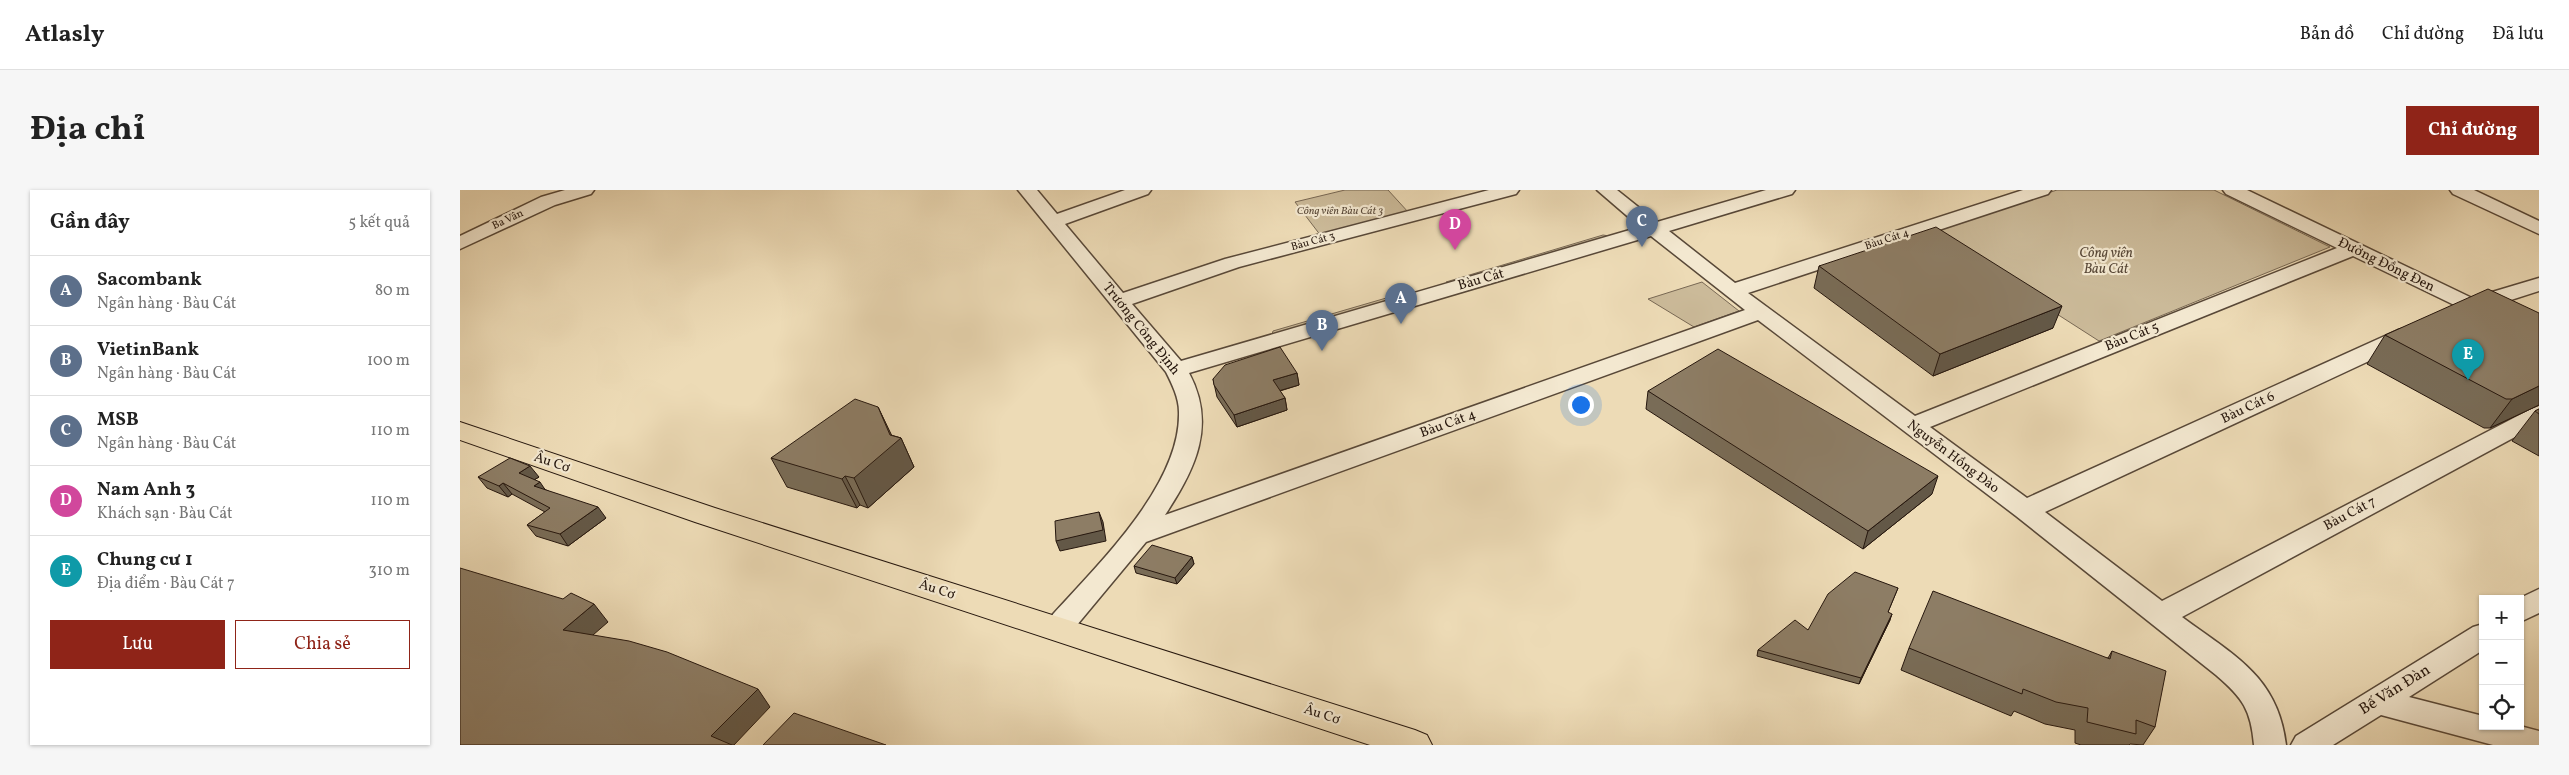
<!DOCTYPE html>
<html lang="vi">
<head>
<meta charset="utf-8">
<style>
	body { margin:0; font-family:Vollkorn,serif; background:#f6f6f6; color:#222 }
	.controls { position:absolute; right:15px; bottom:15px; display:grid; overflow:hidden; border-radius:0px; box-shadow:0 1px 4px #0004 }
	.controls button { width:45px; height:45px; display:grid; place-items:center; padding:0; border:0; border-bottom:1px solid #e0e0e0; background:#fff; color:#222; font:25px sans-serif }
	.you { position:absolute; left:1120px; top:214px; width:18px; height:18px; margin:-12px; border:4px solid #fff; border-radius:50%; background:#1a73e8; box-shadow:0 0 0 8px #1a73e833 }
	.badge { display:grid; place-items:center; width:32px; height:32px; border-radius:50%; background:#8f2418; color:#fff; font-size:16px; font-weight:700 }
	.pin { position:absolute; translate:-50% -41px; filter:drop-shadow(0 1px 2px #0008) }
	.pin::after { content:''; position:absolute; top:26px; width:18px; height:15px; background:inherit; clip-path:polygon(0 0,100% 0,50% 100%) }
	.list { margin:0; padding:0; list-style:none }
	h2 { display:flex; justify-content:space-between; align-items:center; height:65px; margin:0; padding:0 20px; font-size:21px }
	h2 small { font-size:16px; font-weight:400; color:#767676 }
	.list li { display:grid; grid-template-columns:32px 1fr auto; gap:15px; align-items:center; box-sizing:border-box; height:70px; padding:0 20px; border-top:1px solid #e0e0e0 }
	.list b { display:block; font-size:19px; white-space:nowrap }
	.list p { margin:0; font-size:16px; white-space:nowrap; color:#767676 }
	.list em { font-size:16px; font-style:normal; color:#767676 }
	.actions { display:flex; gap:10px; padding:15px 20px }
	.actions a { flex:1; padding:11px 0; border:1px solid #8f2418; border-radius:0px; text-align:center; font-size:18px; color:#8f2418 }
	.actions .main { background:#8f2418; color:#fff }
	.icon { flex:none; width:28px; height:28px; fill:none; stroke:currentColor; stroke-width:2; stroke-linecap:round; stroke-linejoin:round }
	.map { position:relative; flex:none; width:2079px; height:555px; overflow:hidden; border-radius:0px }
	header { display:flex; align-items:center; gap:30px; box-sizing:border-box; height:70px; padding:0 25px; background:#fff; border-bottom:1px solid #e0e0e0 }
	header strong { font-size:24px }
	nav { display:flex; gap:28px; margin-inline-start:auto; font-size:18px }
	.intro { display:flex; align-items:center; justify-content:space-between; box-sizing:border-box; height:120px; padding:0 30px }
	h1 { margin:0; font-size:35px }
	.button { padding:12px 22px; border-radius:0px; background:#8f2418; color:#fff; font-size:18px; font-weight:700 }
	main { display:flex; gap:30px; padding:0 30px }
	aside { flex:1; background:#fff; border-radius:0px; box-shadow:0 1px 4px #0004 }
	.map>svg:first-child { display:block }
	.green { fill:#cbba99; stroke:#786854 }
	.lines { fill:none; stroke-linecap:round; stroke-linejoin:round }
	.minor-casing { stroke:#584838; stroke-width:3 }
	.major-casing { stroke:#26170e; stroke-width:2 }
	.minor { fill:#f3e8d0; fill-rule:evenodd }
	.major { fill:#eddbb6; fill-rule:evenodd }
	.wall { fill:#796c57; stroke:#26170e }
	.shaded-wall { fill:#635847; stroke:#26170e }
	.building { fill:#8d7d65; stroke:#26170e }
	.labels { text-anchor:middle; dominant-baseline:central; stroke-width:4.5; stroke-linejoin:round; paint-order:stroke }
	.far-park-label { font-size:11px; font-style:italic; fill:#584838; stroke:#f3e8d0 }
	.far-street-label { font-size:11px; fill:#26170e; stroke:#f3e8d0 }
	.park-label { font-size:14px; font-style:italic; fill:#584838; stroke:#f3e8d0 }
	.street-label { font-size:14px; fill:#26170e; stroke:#f3e8d0 }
	.near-street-label { font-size:16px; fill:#26170e; stroke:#f3e8d0 }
</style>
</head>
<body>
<header>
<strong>Atlasly</strong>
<nav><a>Bản đồ</a><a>Chỉ đường</a><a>Đã lưu</a></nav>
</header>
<div class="intro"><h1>Địa chỉ</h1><a class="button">Chỉ đường</a></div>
<main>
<aside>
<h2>Gần đây<small>5 kết quả</small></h2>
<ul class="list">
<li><span class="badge" style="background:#5c6f8a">A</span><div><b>Sacombank</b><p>Ngân hàng · Bàu Cát</p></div><em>80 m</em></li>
<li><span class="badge" style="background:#5c6f8a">B</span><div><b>VietinBank</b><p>Ngân hàng · Bàu Cát</p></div><em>100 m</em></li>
<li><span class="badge" style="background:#5c6f8a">C</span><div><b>MSB</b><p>Ngân hàng · Bàu Cát</p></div><em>110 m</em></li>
<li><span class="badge" style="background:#d1479c">D</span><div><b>Nam Anh 3</b><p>Khách sạn · Bàu Cát</p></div><em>110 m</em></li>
<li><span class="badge" style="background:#0f9aa8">E</span><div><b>Chung cư 1</b><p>Địa điểm · Bàu Cát 7</p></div><em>310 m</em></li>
</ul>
<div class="actions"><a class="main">Lưu</a><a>Chia sẻ</a></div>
</aside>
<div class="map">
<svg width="2079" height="555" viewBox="0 0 2079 555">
	<rect width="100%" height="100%" fill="#eddbb6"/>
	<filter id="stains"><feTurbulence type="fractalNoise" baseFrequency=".004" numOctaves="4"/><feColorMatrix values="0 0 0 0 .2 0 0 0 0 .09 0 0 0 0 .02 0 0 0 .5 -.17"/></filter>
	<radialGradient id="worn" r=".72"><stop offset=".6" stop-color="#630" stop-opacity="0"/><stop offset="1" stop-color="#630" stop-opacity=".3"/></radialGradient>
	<path class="green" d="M885,0H928L949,23L861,46L835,12Z
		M1597,0H1754L1870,57L1639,151L1469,42Z
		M1143,45L1149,46L989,94L986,92Z
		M1242,92L1279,121L1234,137L1188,109Z
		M940,104L945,106L812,144L813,141Z"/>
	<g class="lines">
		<defs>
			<path id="minor" d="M105,0H134L131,4L95,15L0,59V46L81,7Z
				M558,0H577L597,24L665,0H691L688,4L605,34L663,103L765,69L1029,0H1059L1056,4L779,77L672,114L721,171L1180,37L1137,0H1157L1197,32L1306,0H1335L1332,4L1209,41L1275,93L1563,0H1591L1588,4L1288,103L1455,226L1877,58L1766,4L1763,0H1787L2012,108L2079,88V101L2029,117L2079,141V156L1893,66L1470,237L1567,308L1938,140L1946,138L1954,140L1957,145L1954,150L1585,322L1702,411L2071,219L2079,216V234L1722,427C1773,465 1818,486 1826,555H1794C1791,520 1783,508 1756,485L1556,326L1298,130L686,352L607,447L597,450L587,447L583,439L587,431C634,378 721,297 719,222C719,208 712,194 706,182ZM1191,46L1285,120L705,325C735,280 757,235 729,183Z
				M1990,0H2014L2079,31V44L1993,4Z
				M2079,399V423L2060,432V409H2058Z
				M2023,434V460L1949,507L2023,526V536H2060L2079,541V555H2033L1921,525L1873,555H1831L1836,546L2013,437Z"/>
			<path id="major" d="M0,232L255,318L955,540L967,545L972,555H910L235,332L0,250Z"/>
		</defs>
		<use href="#minor" class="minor-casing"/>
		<use href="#major" class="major-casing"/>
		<use href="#minor" class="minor"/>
		<use href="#major" class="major"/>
	</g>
	<path class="wall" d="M1359,76L1593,138L1473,186L1354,98Z
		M1925,145L2079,215L2030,238H2024L1907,174Z
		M837,183L839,195L820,201L825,208L827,220L777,237L757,207L753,189Z
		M1188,201L1472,304L1403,359L1186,219Z
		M418,217L431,245L441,248L454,277L408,318L400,315L397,318L327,297L311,268Z
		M2079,219V266L2052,251L2075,221Z
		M18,287H79L74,290L86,300L146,328L108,356L76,346L67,335L85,322L52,304L48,307L27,298Z
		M732,367L734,374L717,394L676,383L674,376Z
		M1438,398L1428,422L1430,430L1399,494L1297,466L1298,460L1348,440Z
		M1449,458L1648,468L1652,461L1695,537L1683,555L1670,554L1669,555H1621L1615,553V540L1585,534L1554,521L1551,526L1441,480Z"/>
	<path class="shaded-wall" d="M1602,116L1593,138L1473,186L1480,164Z
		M837,183L839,195L815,202L813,190Z
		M2079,196V215L2030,238L2052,209Z
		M825,208L827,220L777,237L774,225Z
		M418,217L432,246L441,248L454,277L408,318L394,288Z
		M70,276L79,287L67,294L59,283Z
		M385,286L400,315L397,318L382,289Z
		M1478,286L1472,304L1403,359L1408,341Z
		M80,292L88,304L74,296Z
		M43,293L52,304L48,307L39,296Z
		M138,317L146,328L108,356L100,344Z
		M639,322L643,332L646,351L600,361L596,351Z
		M732,367L734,374L717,394L715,388Z
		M134,414L148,432L118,458L103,440Z
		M1432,424L1430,430L1399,494L1401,488Z
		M298,499L310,517L274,555H257L251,546Z"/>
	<path class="building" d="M1476,37L1602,116L1480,164L1359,76Z
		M2028,99L2079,123V196L2052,209H2046L1925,145Z
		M820,157L837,183L813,190L825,208L774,225L754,195L753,189L765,175Z
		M1258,159L1478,286L1408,341L1188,201Z
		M395,209L418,217L430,245L441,248L394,288L385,286L382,289L311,268Z
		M2079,219V224L2075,221Z
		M50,268L70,276L59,283L80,292L74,296L138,317L100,344L67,335L90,318L43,293L39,296L18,287Z
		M639,322L643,340L596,351L595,331Z
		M692,355L732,367L715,388L674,376Z
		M0,378L103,409L111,403L134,414L103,440L169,451L207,462L298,499L251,546L272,555H0Z
		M1395,382L1438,398L1428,422L1432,424L1401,488L1298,460L1335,430L1348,440L1368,404Z
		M1473,401L1650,469L1652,461L1706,481L1695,537L1676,530V544L1627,532L1628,518L1596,512L1563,499L1562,504L1449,458Z
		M334,523L426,555H303Z"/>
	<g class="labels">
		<g class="far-park-label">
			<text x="880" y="21">Công viên Bàu Cát 3</text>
		</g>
		<g class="far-street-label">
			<text transform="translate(48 30) rotate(-25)">Ba Vân</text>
			<text transform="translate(1427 50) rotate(-18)">Bàu Cát 4</text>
			<text transform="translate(853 52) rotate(-15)">Bàu Cát 3</text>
		</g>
		<g class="park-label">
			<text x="1646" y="63">Công viên<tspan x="1646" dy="16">Bàu Cát</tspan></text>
		</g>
		<g class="street-label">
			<text transform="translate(1926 75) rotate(26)">Đường Đồng Đen</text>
			<text transform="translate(1021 90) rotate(-16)">Bàu Cát</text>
			<text transform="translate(681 139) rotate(51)">Trương Công Định</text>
			<text transform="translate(1672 147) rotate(-22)">Bàu Cát 5</text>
			<text transform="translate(1788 218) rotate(-25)">Bàu Cát 6</text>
			<text transform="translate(988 234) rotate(-20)">Bàu Cát 4</text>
			<text transform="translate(1493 267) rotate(37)">Nguyễn Hồng Đào</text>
			<text transform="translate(92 273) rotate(19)">Âu Cơ</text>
			<text transform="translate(1890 324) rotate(-28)">Bàu Cát 7</text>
			<text transform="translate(477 400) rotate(18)">Âu Cơ</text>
			<text transform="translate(862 525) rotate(18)">Âu Cơ</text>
		</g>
		<g class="near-street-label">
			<text transform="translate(1935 500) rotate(-32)">Bế Văn Đàn</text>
		</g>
	</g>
	<rect width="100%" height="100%" filter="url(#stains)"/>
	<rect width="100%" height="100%" fill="url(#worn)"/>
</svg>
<div class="controls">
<button>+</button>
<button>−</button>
<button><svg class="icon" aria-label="locate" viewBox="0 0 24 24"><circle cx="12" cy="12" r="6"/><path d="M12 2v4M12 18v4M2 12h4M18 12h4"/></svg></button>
</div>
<div class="you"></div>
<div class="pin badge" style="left:941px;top:134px;background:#5c6f8a">A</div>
<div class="pin badge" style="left:862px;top:161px;background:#5c6f8a">B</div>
<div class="pin badge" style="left:1182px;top:57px;background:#5c6f8a">C</div>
<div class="pin badge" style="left:995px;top:60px;background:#d1479c">D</div>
<div class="pin badge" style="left:2008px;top:190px;background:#0f9aa8">E</div>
</div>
</main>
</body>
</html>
